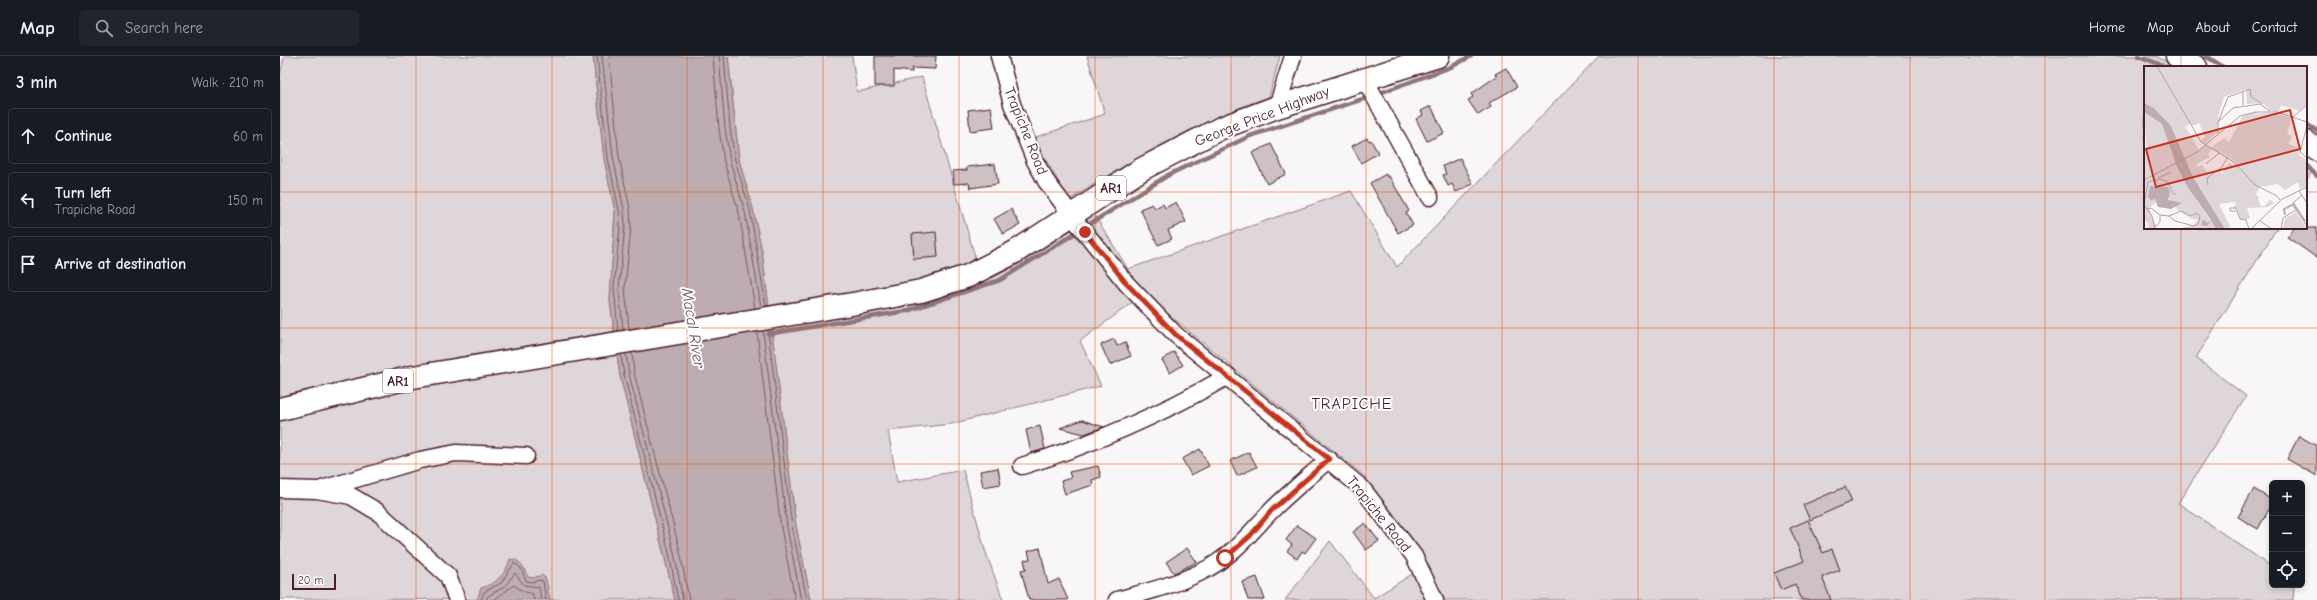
<!DOCTYPE html>
<html lang="en">
<head>
<meta charset="utf-8">
<style>
	body { margin:0; font-family:"Comic Neue",sans-serif; background:#20242c; color:#f1f3f6 }
	.controls { position:absolute; right:12px; bottom:12px; display:grid; overflow:hidden; border-radius:6px; box-shadow:0 2px 6px #0003 }
	.controls button { width:36px; height:36px; display:grid; place-items:center; padding:0; border:0; border-bottom:1px solid #363941; background:#171b24; color:#f1f3f6; font:20px sans-serif }
	.scale { position:absolute; left:12px; bottom:10px; width:44px; box-sizing:border-box; padding-left:4px; border:2px solid #4a1f2b; border-top:0; font-size:11px; line-height:14px; white-space:nowrap; color:#4a1f2b; -webkit-text-stroke:3px #fff; paint-order:stroke }
	.stop { position:absolute; width:12px; height:12px; margin:-9px; border:3px solid #c8321e; border-radius:50%; background:#fff }
	.stop.end { background:#c8321e; border-color:#fff; box-shadow:0 1px 4px #0008 }
	.list { margin:0; padding:0; list-style:none }
	h2 { display:flex; justify-content:space-between; align-items:center; height:52px; margin:0; padding:0 16px; font-size:17px }
	h2 small { font-size:13px; font-weight:400; color:#9ea1a6 }
	.list li { display:grid; grid-template-columns:26px 1fr auto; gap:12px; align-items:center; box-sizing:border-box; height:56px; margin:0 8px 8px; padding:0 8px; border:1px solid #363941; border-radius:6px }
	.list b { display:block; font-size:15px; white-space:nowrap }
	.list p { margin:0; font-size:13px; white-space:nowrap; color:#9ea1a6 }
	.list em { font-size:13px; font-style:normal; color:#9ea1a6 }
	.icon { flex:none; width:22px; height:22px; fill:none; stroke:currentColor; stroke-width:2; stroke-linecap:round; stroke-linejoin:round }
	.map { position:relative; flex:none; width:2037px; height:544px; overflow:hidden }
	header { display:flex; align-items:center; gap:24px; box-sizing:border-box; height:56px; padding:0 20px; background:#171b24; border-bottom:1px solid #363941 }
	header strong { font-size:19px }
	nav { display:flex; gap:22px; margin-inline-start:auto; font-size:14px }
	.search { width:280px; height:36px; background:#20242c; display:flex; align-items:center; gap:10px; box-sizing:border-box; padding:0 14px; border-radius:6px; color:#9ea1a6; font-size:15px }
	main { display:flex }
	aside { flex:1; background:#171b24 }
	.map>svg:first-child { display:block }
	.green { fill:#ded6d9; stroke:#947a82 }
	.water { fill:#bdadb0; stroke:#8f747b }
	.lines { fill:none; stroke-linecap:round; stroke-linejoin:round }
	.shore { stroke:#785860; stroke-width:1 }
	.stream { stroke:#8f747b; stroke-width:4.5 }
	.building { fill:#cdc1c4; stroke:#4a1f2b }
	.minor-casing { stroke:#4a1f2b; stroke-width:19 }
	.highway-casing { stroke:#4a1f2b; stroke-width:25 }
	.minor { stroke:#fff; stroke-width:16 }
	.highway { stroke:#fff; stroke-width:22 }
	.route { stroke:#c8321e; stroke-width:5 }
	.grid { fill:none; stroke:#e8590c; stroke-width:1; stroke-opacity:0.55 }
	.labels { text-anchor:middle; dominant-baseline:central; stroke-width:4; stroke-linejoin:round; paint-order:stroke }
	.shield { fill:#fff; stroke:#80626b; stroke-width:1 }
	.shield-label { font-size:14px; font-weight:bold; fill:#4a1f2b }
	.street-label { font-size:15px; fill:#4a1f2b; stroke:#fff }
	.water-label { font-size:16px; font-style:italic; fill:#72515a; stroke:#fff }
	.neighbourhood-label { font-size:16px; letter-spacing:1px; fill:#4a1f2b; stroke:#fff }
	.inset-river { fill:none; stroke:#bdadb0; stroke-width:2 }
	.inset-road { fill:none; stroke:#b2a0a5; stroke-width:1 }
	.view { fill:#c8321e; fill-opacity:0.15; stroke:#c8321e; stroke-width:2 }
	.inset-edge { fill:none; stroke:#4a1f2b; stroke-width:2 }
</style>
</head>
<body>
<header>
<strong>Map</strong>
<div class="search"><svg class="icon" aria-label="search" viewBox="0 0 24 24"><circle cx="10" cy="10" r="6"/><path d="M15 15l6 6"/></svg>Search here</div>
<nav><a>Home</a><a>Map</a><a>About</a><a>Contact</a></nav>
</header>
<main>
<aside>
<h2>3 min<small>Walk · 210 m</small></h2>
<ul class="list">
<li><svg class="icon" aria-label="ahead" viewBox="0 0 24 24"><path d="M12 20V5M6 11l6-6 6 6"/></svg><div><b>Continue</b></div><em>60 m</em></li>
<li><svg class="icon" aria-label="left" viewBox="0 0 24 24"><path d="M17 20v-9H6M10 6l-5 5 5 5"/></svg><div><b>Turn left</b><p>Trapiche Road</p></div><em>150 m</em></li>
<li><svg class="icon" aria-label="arrive" viewBox="0 0 24 24"><path d="M6 21V4h12l-3 4 3 4H6"/></svg><div><b>Arrive at destination</b></div></li>
</ul>
</aside>
<div class="map">
<svg width="2037" height="544" viewBox="0 0 2037 544">
	<rect width="100%" height="100%" fill="#f8f6f7"/>
	<filter id="ink" filterUnits="userSpaceOnUse"><feTurbulence type="fractalNoise" baseFrequency=".025" numOctaves="2"/><feDisplacementMap in="SourceGraphic" scale="8" xChannelSelector="R" yChannelSelector="G"/><feConvolveMatrix kernelMatrix="1 2 1 2 8 2 1 2 1" color-interpolation-filters="sRGB"/></filter>
	<g filter="url(#ink)">
		<path class="green" d="M4,0H313L324,103L335,155L330,245L340,320L395,544L0,543V20Z
			M448,0H572L577,36L642,21L696,204L657,220L582,258C607,253 632,250 657,243C714,228 766,192 814,158L848,213L1071,135L1117,211L1319,0H1876L1896,11H1865V172H1997L1916,302L1966,340L1898,447L1992,511V529H2014L2013,544H1005L1050,485L1094,542L1145,510L1085,421L864,238L800,285L821,330L671,368L608,375L617,426L683,414L705,494L723,544H531L516,470L482,196L473,153L459,104Z
			M807,0H1000L989,41C917,65 853,104 789,144L753,82L825,58Z
			M2026,106L2033,114L2026,125Z"/>
		<path class="water" d="M313,0H448L459,104L473,153L482,196L516,470L531,544H395L340,320L330,245L335,155L324,103Z
			M230,503C242,504 243,511 248,521L253,522L262,519L266,523L270,544H197L201,532C216,528 226,518 230,503Z"/>
		<g class="lines">
			<path class="shore" d="M317,0L328,102L339,154L340,170L334,232L338,275
				M322,0L333,101L344,154L345,170L339,232L343,274
				M329,0L339,101L350,153L351,171L345,232L349,273
				M433,0L439,73L444,106L459,157L475,252
				M439,0L445,72L450,105L465,156L481,251
				M444,0L450,72L455,104L470,154L486,250
				M488,274L512,471L527,544
				M483,275L507,471L521,544
				M477,276L501,472L515,544
				M352,297L354,317L400,495L409,544
				M346,298L349,318L394,496L403,544
				M341,299L344,319L389,497L398,544
				M201,544L204,536L221,527L234,507L241,512L246,525L253,526L259,524L263,525L266,544
				M206,544L208,540L224,531L235,517L244,529L259,531L261,544
				M214,544L234,529L242,535L253,538L254,544"/>
			<path class="stream" d="M1859,0L1886,11
				M1926,0L1943,11
				M2026,68L2037,75
				M2026,109L2037,120
				M488,278L626,255L720,224L890,118L970,80L1086,42L1171,11L1191,0"/>
		</g>
		<path class="building" d="M595,0H656L655,13L632,12V16L614,14V30H595Z
			M1226,12L1237,31L1209,47L1211,51L1198,59L1188,44L1193,41L1191,38L1217,20L1215,18Z
			M1151,50L1164,77L1147,85L1136,63L1143,59L1141,55Z
			M711,51L714,72L690,75L688,54Z
			M1087,82L1089,85L1091,84L1098,97L1081,107L1072,90Z
			M991,88L1006,118L987,128L972,97Z
			M1180,102L1193,128L1176,136L1172,128L1168,130L1163,119L1166,118L1163,110Z
			M715,108L718,128L690,132L689,127L674,128L673,115L687,114V111Z
			M1106,118L1107,121L1109,120L1129,155L1126,157L1133,169L1118,177L1090,127Z
			M896,146L906,166L888,174L892,183L878,189L860,153L872,148L875,152L883,148L885,152Z
			M731,153L740,169L723,178L714,163Z
			M2014,172H2037V202L2007,181Z
			M656,176L658,201L634,203L632,178Z
			M834,283L837,290L845,286L851,300L830,309L821,289Z
			M894,296L903,309L890,317L882,304Z
			M802,364L824,371L804,378L780,372Z
			M760,370L765,393L751,397L746,374Z
			M2019,380L2037,390V420L2007,403Z
			M920,393L929,410L911,419L902,403Z
			M969,396L977,411L957,420L950,405Z
			M818,410L821,421L812,424L813,429L785,438L781,425L791,422L789,416Z
			M718,412L721,428L703,431L700,415Z
			M1565,431L1572,445L1530,464L1523,449Z
			M1974,433L1992,444V448L1978,473L1958,461Z
			M1528,464L1543,497L1552,493L1560,514L1542,521L1551,544H1522L1515,528L1501,534L1494,517L1524,505L1510,472Z
			M1085,467L1099,485L1086,494L1073,476Z
			M1017,469L1036,482L1025,497L1022,495L1017,503L1007,495L1012,489L1006,484Z
			M760,492L768,528L779,523L788,544H749L741,514L746,513L744,504L750,503L748,495Z
			M907,492L917,506L894,517L886,506Z
			M977,521L985,544H968L962,526Z"/>
		<g class="lines">
			<defs>
				<path id="minor" d="M719,0L732,48L755,105L766,125L799,169L847,228L896,279L1082,432L1134,500L1155,544
					M1084,22L1150,141
					M997,51L1013,0
					M742,410C814,388 882,358 948,320
					M0,433L37,434L71,440L98,456L168,520L177,544
					M42,433L140,404L176,397L246,400
					M837,544C866,536 895,529 921,516C951,502 970,477 992,454C1010,436 1030,420 1049,403"/>
				<path id="highway" d="M1897,0L1916,11
					M2026,86L2037,94
					M0,353L133,321L578,247L641,235L688,220L735,196L862,113L941,72L997,51L1158,0"/>
			</defs>
			<use href="#minor" class="minor-casing"/>
			<use href="#highway" class="highway-casing"/>
			<use href="#minor" class="minor"/>
			<use href="#highway" class="highway"/>
		</g>
	</g>
	<g class="lines" filter="url(#ink)">
		<path class="route" d="M805,176L847,228L896,279L1049,403L992,454L970,480L945,502"/>
	</g>
	<path class="grid" d="M136,0V544M272,0V544M407,0V544M543,0V544M679,0V544M815,0V544M951,0V544M1086,0V544M1222,0V544M1358,0V544M1494,0V544M1630,0V544M1765,0V544M1901,0V11M0,136H1865M2026,136H2037M1901,172V544M0,272H2037M0,408H2037"/>
	<g class="labels">
		<g class="shield">
			<rect x="816" y="120" width="30" height="24" rx="3"/>
			<rect x="103" y="313" width="30" height="24" rx="3"/>
		</g>
		<g class="shield-label">
			<text x="831" y="132">AR1</text>
			<text x="118" y="325">AR1</text>
		</g>
		<g class="street-label">
			<text transform="translate(982 60) rotate(-21)">George Price Highway</text>
			<text transform="translate(746 75) rotate(68)">Trapiche Road</text>
			<text transform="translate(1099 458) rotate(51)">Trapiche Road</text>
		</g>
		<g class="water-label">
			<text transform="translate(413 272) rotate(81)">Macal River</text>
		</g>
		<g class="neighbourhood-label">
			<text x="1072" y="348">TRAPICHE</text>
		</g>
	</g>
	<g transform="translate(1864 10)">
		<rect width="163" height="163" fill="#f8f6f7"/>
		<path d="M0,0H163V38L156,45L137,39L135,46L127,45L119,37L103,38L102,23L80,31L74,50L73,67L61,78L57,74L61,71L55,57L49,60L47,57L41,61L47,69L42,72L43,74L48,72L55,84L63,79L66,82L80,72L85,76L100,48L130,47L148,52L143,68L148,70L145,78L154,82L156,90L163,94V120L156,123L154,116L141,124L134,118L116,121L112,128L115,131L114,133L117,140H121L126,133L130,137L124,141L103,142L106,152L102,154L96,153L91,136L75,138L86,160V163H81L49,111L27,60L10,42L0,37ZM68,83L87,92L93,97L90,100L85,97L78,108L74,103L65,109L58,99L54,101L52,98L66,91L64,88ZM0,46L18,58L30,94L44,122L72,163H32L50,159L54,153H48L34,144L30,140L37,137L26,136L18,120H10L4,131L6,135L11,133L12,136L5,142L13,163H5L3,155H0V89L3,88ZM152,146L163,163H139L141,153Z" fill="#ded6d9" fill-rule="evenodd"/>
		<path d="M0,37L10,42L27,60L49,111L81,163H72L67,155L63,160L57,159L59,154L64,157L67,154L44,122L32,99L18,58L0,46ZM6,120L24,121L26,126L24,134L38,137L27,143L14,141L11,133L7,135L4,131Z" fill="#bdadb0"/>
		<path class="inset-river" d="M149,137L161,155M141,149L140,143L148,139"/>
		<path class="inset-road" d="M13,0L57,76L90,96L111,119L133,130L136,134M99,26V39M111,46H133L163,56M149,51L163,39M74,56L84,31L106,23L107,31L119,38M163,60L156,86L163,92M74,67V56L89,42L116,38L126,45M62,98L75,87M14,112L27,106M0,114L53,86L96,50L112,46M64,119L63,112L77,102L84,91M155,125L163,137M158,129L148,138L163,160M91,140L96,153L102,154L105,163M92,142H86V145H92M3,143L7,142L16,149V156L11,161M16,149L25,150L37,145L46,150L53,147L56,151L54,158L50,160L31,155L25,150M116,155L128,163M11,163L8,150L0,139L4,116L17,113L24,116L29,128H32M107,163L138,133L163,121M137,163L139,152L152,144"/>
		<path class="view" d="M146,44L156,83L12,121L2,83Z"/>
		<rect width="163" height="163" class="inset-edge"/>
	</g>
</svg>
<div class="controls">
<button>+</button>
<button>−</button>
<button><svg class="icon" aria-label="locate" viewBox="0 0 24 24"><circle cx="12" cy="12" r="6"/><path d="M12 2v4M12 18v4M2 12h4M18 12h4"/></svg></button>
</div>
<div class="scale">20 m</div>
<div class="stop" style="left:945px;top:502px"></div>
<div class="stop end" style="left:805px;top:176px"></div>
</div>
</main>
</body>
</html>
